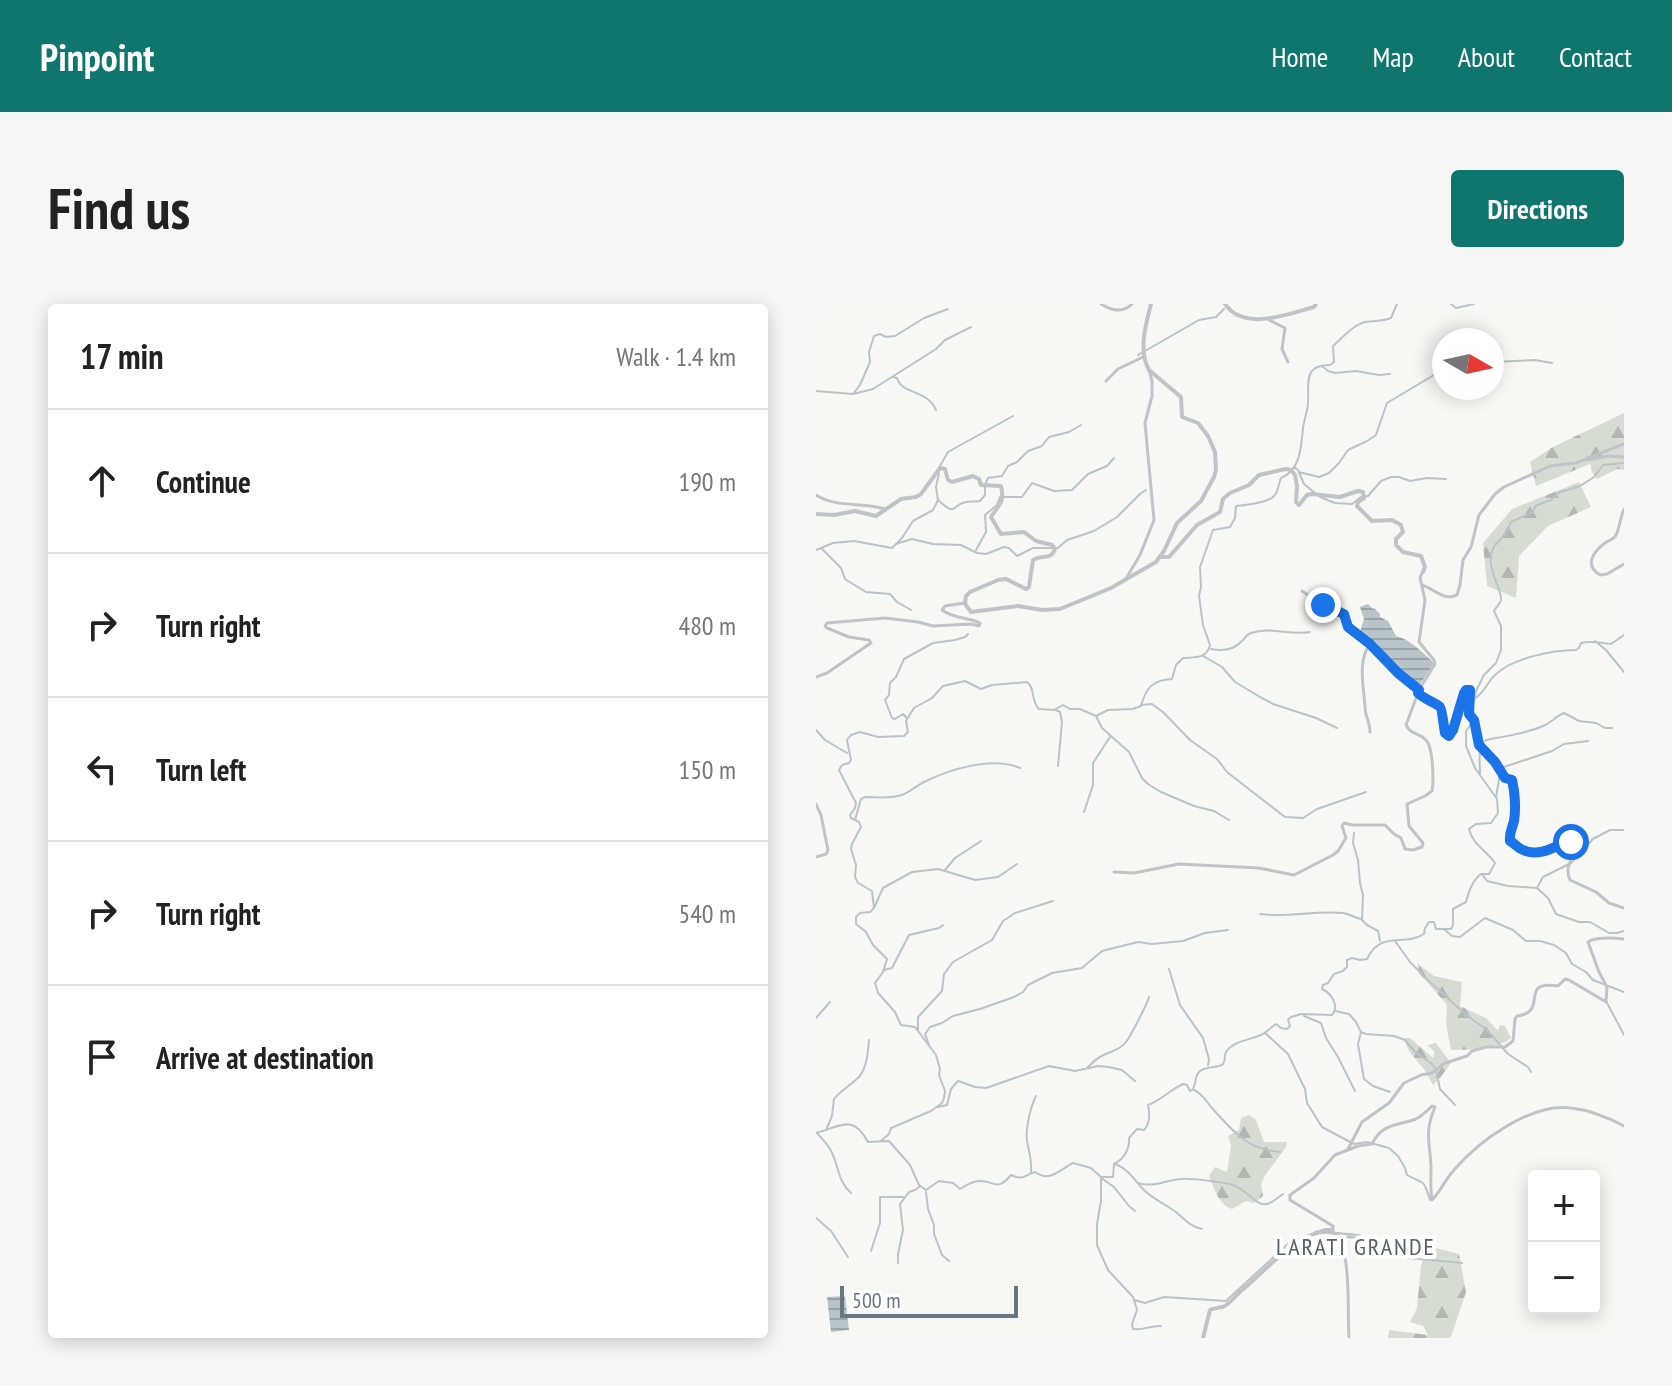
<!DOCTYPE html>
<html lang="en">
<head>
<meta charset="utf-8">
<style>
	body { margin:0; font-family:"PT Sans Narrow",sans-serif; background:#f6f6f6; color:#222 }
	.controls { position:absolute; right:24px; bottom:24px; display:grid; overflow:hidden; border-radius:8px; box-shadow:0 4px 20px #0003 }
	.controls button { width:72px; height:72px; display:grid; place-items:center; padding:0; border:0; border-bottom:2px solid #e0e0e0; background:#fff; color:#222; font:40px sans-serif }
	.compass { position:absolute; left:616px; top:24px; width:72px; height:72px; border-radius:50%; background:#fff; box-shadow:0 4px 20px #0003; rotate:99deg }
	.scale { position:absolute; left:24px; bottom:20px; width:178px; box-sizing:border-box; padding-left:8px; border:4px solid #687883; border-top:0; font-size:22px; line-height:28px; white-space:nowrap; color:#687883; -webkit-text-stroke:6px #fff; paint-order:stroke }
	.stop { position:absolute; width:24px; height:24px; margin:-18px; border:6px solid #1a73e8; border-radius:50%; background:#fff }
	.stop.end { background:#1a73e8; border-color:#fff; box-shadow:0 2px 8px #0008 }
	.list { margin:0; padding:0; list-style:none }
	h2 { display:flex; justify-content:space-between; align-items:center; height:104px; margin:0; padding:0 32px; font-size:34px }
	h2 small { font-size:26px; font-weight:400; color:#767676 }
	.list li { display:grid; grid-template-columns:52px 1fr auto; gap:24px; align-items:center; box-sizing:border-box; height:144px; padding:0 32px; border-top:2px solid #e0e0e0 }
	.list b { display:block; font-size:30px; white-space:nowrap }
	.list em { font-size:26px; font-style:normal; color:#767676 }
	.icon { flex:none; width:44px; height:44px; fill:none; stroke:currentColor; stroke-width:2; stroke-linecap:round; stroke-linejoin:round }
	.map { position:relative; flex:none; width:808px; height:1034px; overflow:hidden; border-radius:8px }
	header { display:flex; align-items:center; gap:48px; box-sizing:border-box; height:112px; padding:0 40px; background:#0f766e; color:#fff }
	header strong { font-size:38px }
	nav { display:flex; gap:44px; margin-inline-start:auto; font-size:28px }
	.intro { display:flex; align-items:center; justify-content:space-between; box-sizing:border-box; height:192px; padding:0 48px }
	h1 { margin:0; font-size:56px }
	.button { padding:20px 36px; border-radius:8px; background:#0f766e; color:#fff; font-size:28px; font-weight:700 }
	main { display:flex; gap:48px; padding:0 48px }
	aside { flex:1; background:#fff; border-radius:8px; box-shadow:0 4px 20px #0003 }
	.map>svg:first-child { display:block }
	.forest { fill:url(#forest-firs) }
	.water { fill:url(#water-rules) }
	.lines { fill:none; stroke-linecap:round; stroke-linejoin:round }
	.stream { stroke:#b8c4c7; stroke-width:2 }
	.minor { stroke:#c0c4c7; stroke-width:3 }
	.tertiary { stroke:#c0c4c7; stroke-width:4 }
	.route { stroke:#1a73e8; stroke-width:10 }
	.labels { text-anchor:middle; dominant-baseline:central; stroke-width:8; stroke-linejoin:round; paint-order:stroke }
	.quarter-label { font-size:24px; letter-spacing:2px; fill:#556169; stroke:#fff }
</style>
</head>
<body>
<header>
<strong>Pinpoint</strong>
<nav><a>Home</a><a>Map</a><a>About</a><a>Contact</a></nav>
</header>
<div class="intro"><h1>Find us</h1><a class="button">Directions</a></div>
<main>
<aside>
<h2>17 min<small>Walk · 1.4 km</small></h2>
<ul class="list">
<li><svg class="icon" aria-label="ahead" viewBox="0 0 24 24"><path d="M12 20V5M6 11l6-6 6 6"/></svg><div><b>Continue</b></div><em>190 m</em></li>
<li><svg class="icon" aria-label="right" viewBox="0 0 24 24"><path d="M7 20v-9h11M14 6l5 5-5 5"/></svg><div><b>Turn right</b></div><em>480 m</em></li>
<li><svg class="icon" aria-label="left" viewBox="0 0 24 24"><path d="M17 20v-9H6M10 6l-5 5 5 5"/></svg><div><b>Turn left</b></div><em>150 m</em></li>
<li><svg class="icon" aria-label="right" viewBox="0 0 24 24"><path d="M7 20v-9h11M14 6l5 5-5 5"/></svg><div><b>Turn right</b></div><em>540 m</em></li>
<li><svg class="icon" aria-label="arrive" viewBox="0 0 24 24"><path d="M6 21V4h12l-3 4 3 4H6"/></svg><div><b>Arrive at destination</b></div></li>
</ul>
</aside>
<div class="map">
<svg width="808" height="1034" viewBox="0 0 808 1034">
	<defs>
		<pattern id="forest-firs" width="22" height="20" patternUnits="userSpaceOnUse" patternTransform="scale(2)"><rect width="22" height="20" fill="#d7dcd3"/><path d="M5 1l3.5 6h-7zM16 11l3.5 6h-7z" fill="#b2b7b1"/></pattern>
		<pattern id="water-rules" width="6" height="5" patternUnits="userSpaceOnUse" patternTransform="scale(2)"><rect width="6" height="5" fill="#b8c4c7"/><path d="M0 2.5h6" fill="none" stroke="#99a4a7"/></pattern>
	</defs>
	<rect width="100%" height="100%" fill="#f7f7f4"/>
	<path class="forest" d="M808,109V166L801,165L781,175L776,168L774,160L720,182L714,158L735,144Z
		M763,178L775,203L732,222L703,252L700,294L671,282L667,239L696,205Z
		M601,659L618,672L646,678L644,702L670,714L682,727L684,721L689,722L695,734C683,745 651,746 635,746L630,720L631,701L603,669Z
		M588,734H594L617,754L619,748L611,741L620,739L635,759L624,774L617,781C613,775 611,768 606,763C598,753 591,747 588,734Z
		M433,811L440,816L448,838H471L470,843L448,873L445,881L447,892L438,899L430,897L416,905C402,900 398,884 393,872L399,863L411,868L415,841L412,832L423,826L425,814Z
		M612,942L643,950L650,988L636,1030L634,1034H572L573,1026L612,1031L607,1022L594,1018L601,1004L605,961Z"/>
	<path class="water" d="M552,300L557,305L558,304L564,310V313L572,317L580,332C595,336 606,348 618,359L603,382C589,374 579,357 565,350L561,339L545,332L544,328L548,315L544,303Z
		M29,992L33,1026L15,1028L11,993Z"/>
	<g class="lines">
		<path class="stream" d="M635,0L640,4L658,0
			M322,51L383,16L400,13L408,5
			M676,58L719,56L736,59
			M506,62L512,67L519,69L540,67L563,71L574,70
			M77,73L81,74C86,91 111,85 120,106
			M0,87L37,90L57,85L120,45L129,36L155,23
			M37,90L44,81L54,58L53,48L58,32L64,30L70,33L79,32L108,14L132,5
			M124,162L132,148L197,112
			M478,163L482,166L488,180L499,189
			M483,168L503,173L513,169L523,159L532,146L551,137L560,131L571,99L628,65
			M504,193L519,199L536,200L545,193L552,192L565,177L575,173H583L594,177L611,174L630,175
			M122,196C142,214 134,201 150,198C154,197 159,198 164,197L169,191V181L172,174L186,172L192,162L201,158L212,147L226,142L233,133L253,128L265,121
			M80,240L96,235L117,240L145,241L161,249L170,250L188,243L193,244L201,252L217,244H242L251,236L278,227L301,213L324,190L330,186
			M6,245L25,264L29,275L32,277L50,288L74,290L81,298L95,306
			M0,246L17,239L38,237L76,244L86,234L97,217L117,206L122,196L120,183L123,169
			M160,246L170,228L169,211L181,201L184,193H206L216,179L238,187L256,186L272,170L291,162L298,154
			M779,337L790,346L808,368
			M395,345C406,347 418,346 426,337C431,332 428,332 435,329C455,322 474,332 494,328
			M387,352L406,363L419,378L444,393L457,400L500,414L521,424
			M658,395C669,389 671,378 679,371C697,354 736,346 760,346L763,344L765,339C776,336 784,339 795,340L808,331
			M325,401L336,400L347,408L374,436L401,455L411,468L469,513L487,514L501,505L550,488
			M240,406L244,408L246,418L242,462
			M280,412L286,424L313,448L326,474L332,480L345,488L378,502L398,507L413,516
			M91,414L87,410L79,415L76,414L69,396L73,391L74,379L80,373L88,355L117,339L139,336L149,333L152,330
			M0,426L9,436L31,449
			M664,469C664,458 661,442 670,436C689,432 709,430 727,422C735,419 740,412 748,409L763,417L780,419L789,424H796
			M680,493L685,464L736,447L748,440L772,437
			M268,508L277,481V459L294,433
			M39,516L45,495L49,493C61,493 74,495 86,491C94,488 100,482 108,478C134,465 177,452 204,464
			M538,529L537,539L542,556L544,579L547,591L546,616L551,621L562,627L564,637
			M129,566L139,554L165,537
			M666,570L671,577L692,582L721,584L732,594L740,610L763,618H774L793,629H801L808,627
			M721,584L727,573L755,559L777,535L794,526H808
			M58,604L67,584L96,568L122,565L159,576L182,573L201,560
			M444,610C471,614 499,606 527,609C534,610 539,614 545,615
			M629,626L636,632L644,633L669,614L697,626L710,637H724L738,641L750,649L756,660L770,668L777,676L808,688
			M579,637L594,658L614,678L649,710L671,726L692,750L712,763L715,768
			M353,665L364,701L387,734L393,755L392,761
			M68,666L76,664L93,631L123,624L127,621
			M790,697L808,731
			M519,707L533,710L540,718L545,728L550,730L578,732L589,736L599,748L616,760L620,765L624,785L639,801
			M488,712L505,719L510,734L522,753L539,787
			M0,714L14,698
			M102,727V713L126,687L128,670L137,658L176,636L187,617L199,609L237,597
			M545,728L542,740L548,775L557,782L574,788
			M449,729L472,750L489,785L491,799L506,823L538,840L551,838L573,844L582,852L589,864L591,871C609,881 607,874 614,896
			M113,741L109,730L114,723L126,719L137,712L164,705L198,693L207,688L212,681L236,669L266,664L286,647L322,638L336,640L367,637L389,629L412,626
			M271,764C275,761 277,757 281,755C289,748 302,748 309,739C313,736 332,698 333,693
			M378,786C387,790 389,796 396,804C417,827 430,845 464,848
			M122,803L131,801L135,785L142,777L159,783L170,784L233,762L259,767L282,762L293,763L306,766L319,777
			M10,826L16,812L18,795C25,786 35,781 43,773C51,764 52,747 53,736
			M0,829C26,822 37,810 52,838L73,837L94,861L103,881L110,886L123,877L137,879L144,885C150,881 157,877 164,877C179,877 181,888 195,871C210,877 207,871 219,868C234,879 243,866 257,859L275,864L285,873H297L298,860C308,855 314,845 313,834L321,825L328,826C334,820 334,809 332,801C344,797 354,786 367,780L371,781L374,787L377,785C380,780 379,772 383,768C390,761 402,765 407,760C410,756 408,751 410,748C417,737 434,736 445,731C450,729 455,723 460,720L465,724L471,725L474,722L472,716L475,713L485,710L516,711C524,702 515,689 506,685L507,681L512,679L518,670L527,667L531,663V656L536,654L544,656L551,655C565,626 587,643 608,630L609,624L613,618H618L620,625H635L637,621V605L650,598C653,587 656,577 665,570H673L679,559C670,546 657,541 653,525L660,520L675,519L682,509L681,495L659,464L650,442V427L656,419V406L660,387L668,371L680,359L685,346V322L678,307C680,303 684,300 685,296C686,286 672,266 675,251C677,240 683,238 689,230C692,227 693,222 695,218L717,208L719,202L735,196L744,188L764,182L778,173L787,161L808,159
			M1,829C5,834 11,839 14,845C23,860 21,877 35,889
			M65,837L73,830L75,824L115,807L126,799L128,794L129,787L123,771L124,765L120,751L99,723L85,721L79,708L62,689L59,679L67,668L71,655L57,641L50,628L40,620V613L44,609L54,608L58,604L56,587L42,579L39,573L40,561L35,545L36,540L45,523L43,518L35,514L34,511L39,504L40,499L23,466L26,461L33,459L35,456L31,436L35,431L44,428L62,433L88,432L92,428L90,417L98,404L116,394L127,382L149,377L165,385L176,381L211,378C220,385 214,396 223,405L238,406L247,401L254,405H264L280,412L292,406L317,405L325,402C330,384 336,376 356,375L360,361L367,354C379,353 391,355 394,341L387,321L383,292L385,283L384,263L397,226L414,223L419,214L420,202C429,201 452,199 458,192C462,189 463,178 465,174C485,166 485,142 487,124C488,115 492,107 492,98C493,89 490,74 496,67C500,62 508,61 514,61L518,58L517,42C526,34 537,21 549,18C559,16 566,18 575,14L581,0
			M299,860C313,865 318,876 328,886C337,895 349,900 360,908C368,915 375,923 386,925
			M215,868C216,857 214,852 212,842C208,829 214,804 220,792
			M285,874L298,883L313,902L319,907
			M285,875V897L281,920V941L292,966L317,993L321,1006L316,1020L317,1025C326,1027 336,1021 345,1022
			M322,879C338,884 349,876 365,875C375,874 404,878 414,880C429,883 440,903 451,900C457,899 462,893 467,890
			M110,888L112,905L118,921V930L126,951L133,957
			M0,914L15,927L32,953
			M499,928L510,925H516
			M521,929L543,931L592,954L646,959
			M55,947L64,919V893H87
			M82,959V950L87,926L84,900L93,888L99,886L103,883
			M318,996L329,999L348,993L410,997L475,937L486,934"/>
		<path class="minor" d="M285,0C296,7 307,9 316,0
			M453,16L469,24L466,45L472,58
			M290,77L302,65L327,53
			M772,153V156L792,152L808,153
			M0,191C20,204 47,198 69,205
			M808,205C804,214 804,223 800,231C797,237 794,235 789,239C777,248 768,261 784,271L791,270L808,260
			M311,273L324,251L338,216L329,119L336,92V77L333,66
			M606,281C619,285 626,297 641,291L644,281L647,256L655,243L663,211L679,190L688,183L734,162L760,159L808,140
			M486,287L507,301L528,310L534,325L554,340L582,369L603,386
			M554,340C541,357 548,384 549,403C549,412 554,418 554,428
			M0,373L11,369L55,339L53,336L33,333L11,324L9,322L11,319L69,314L102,318L117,322L155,320L163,322L164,319C151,313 138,315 126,306L129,302L148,299
			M602,389L608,395L626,405L629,429L633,432L637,426L648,389L650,386H654L653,410L658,416L663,441L679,458L689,474L696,476L700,505L693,535C720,556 723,549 752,537L758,540L760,543C757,555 748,562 754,576L780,588L793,599L808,604
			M0,500L5,511L12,546L10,550L0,553
			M298,568L318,569L363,560L443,564L478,571L517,551L522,547L530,534L526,522L528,519L536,521H569L578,530L585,534L589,545L597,546L606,543L607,539L593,522L591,500L609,492L616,487C618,477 617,443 610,436C603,428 596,432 590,421L603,386L619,360L618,356L603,338L609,296L604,274L606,269
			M532,845L546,818L573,799L588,779L605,771L616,769L629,759L651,752L656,747L670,743H689L697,737L699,715L701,712C734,708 701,676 742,682L749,675L753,676L790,698L791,683L783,668L772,638C780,633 799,634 808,635
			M517,928V922L474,896V891L498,874L519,851L542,842L556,840C566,819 581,822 600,815C606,812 611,807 616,802L619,803C608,829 614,837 615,863C615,874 614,885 616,896C624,888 629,876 638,866C663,837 714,799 755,804C773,806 793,814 808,822
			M520,930C536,951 531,1007 533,1034
			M521,931L526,933H541L577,949"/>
		<path class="tertiary" d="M409,0C428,28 472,10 498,3L500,0
			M0,210L18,211L39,207L60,212L85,195L100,193L105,190L124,164L129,165L132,176L136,178L157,172L163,175L165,181L185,182C189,199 183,200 175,213L185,230L208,228L220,237L236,241L239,245C235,257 225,250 217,256L213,283L210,285L190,275L182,276L154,288L150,292L149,300L155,308L202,302L226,306L244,305L295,284L340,258L348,247L361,219L385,197L398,173L400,166L399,148L392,132L382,119L366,113L365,93L333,66C322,46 330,20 335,0
			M344,253H353L381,221L404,208L407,195L414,189L433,181L443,171L470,165L475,166L479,171L481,182L480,198L483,201L491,191L496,190L524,193L542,187L547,188L548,194L542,198L541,202L556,217L576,216L585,221L587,228L580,235V241L587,248L605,252L609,263L607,268
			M387,1034L394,1006C396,1005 405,1003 407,1003C415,999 420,991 426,986C447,970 491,916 520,930"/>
	</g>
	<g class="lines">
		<path class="route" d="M507,301L528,310L532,323L554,340L582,369L603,386L602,389C609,396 621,399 624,403C626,405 628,424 629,429L633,432L637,426L648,389L650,386H654L653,410L658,416L663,441L679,458L689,474L696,476C699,488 700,505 698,517C696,525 693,529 694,537C698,539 701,543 705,545C721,554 737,544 752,537L755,538"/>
	</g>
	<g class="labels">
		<g class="quarter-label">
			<text x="540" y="942">LARATI GRANDE</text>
		</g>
	</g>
</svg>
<div class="controls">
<button>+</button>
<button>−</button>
</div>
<svg class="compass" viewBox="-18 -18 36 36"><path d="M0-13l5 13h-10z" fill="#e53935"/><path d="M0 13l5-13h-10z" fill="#767676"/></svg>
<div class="scale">500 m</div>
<div class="stop" style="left:755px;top:538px"></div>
<div class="stop end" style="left:507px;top:301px"></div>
</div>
</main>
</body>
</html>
